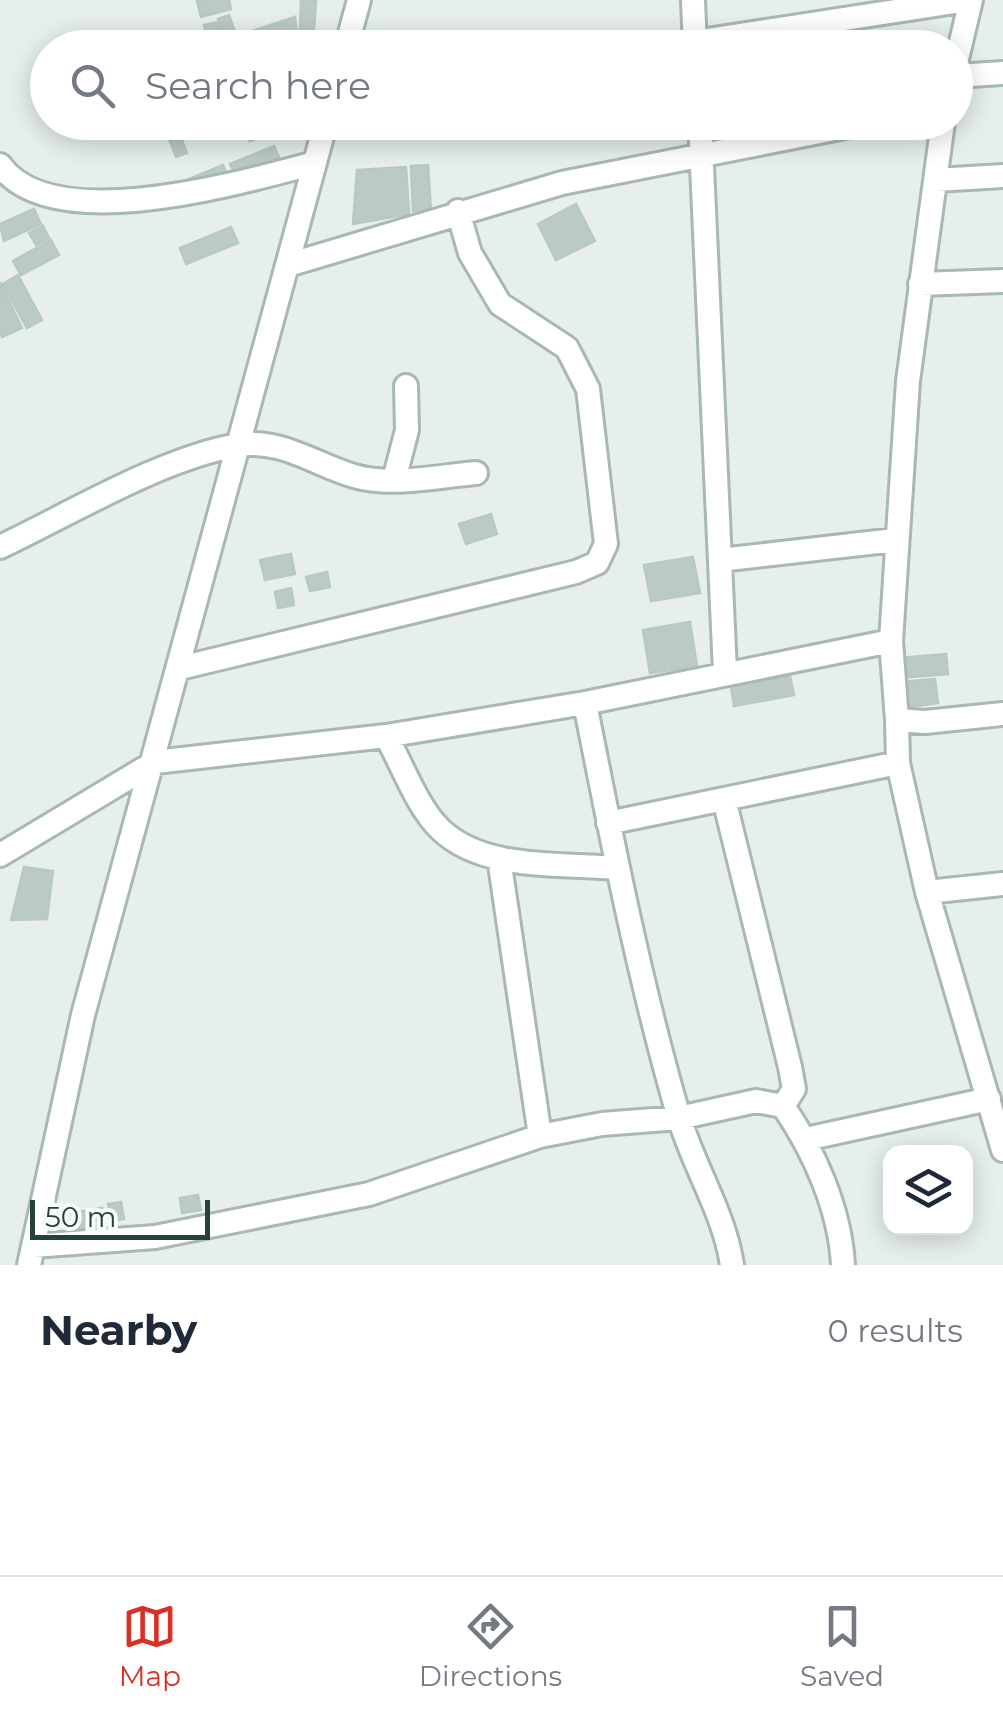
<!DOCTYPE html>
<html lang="en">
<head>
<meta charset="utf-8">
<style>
	body { margin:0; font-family:Montserrat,sans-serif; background:#f2f2f3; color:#1f2937 }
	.controls { position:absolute; right:30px; bottom:30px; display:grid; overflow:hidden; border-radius:20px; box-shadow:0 5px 25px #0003 }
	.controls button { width:90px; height:90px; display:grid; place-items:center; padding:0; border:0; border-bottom:2px solid #e0e1e3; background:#fff; color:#1f2937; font:50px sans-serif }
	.scale { position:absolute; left:30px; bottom:25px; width:180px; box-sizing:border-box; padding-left:10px; border:5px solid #24423a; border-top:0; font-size:28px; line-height:35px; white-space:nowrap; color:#24423a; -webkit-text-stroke:8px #f7fbf9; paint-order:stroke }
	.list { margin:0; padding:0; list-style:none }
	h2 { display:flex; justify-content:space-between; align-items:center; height:130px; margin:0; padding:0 40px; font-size:42px }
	h2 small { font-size:32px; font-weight:400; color:#747a83 }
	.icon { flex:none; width:55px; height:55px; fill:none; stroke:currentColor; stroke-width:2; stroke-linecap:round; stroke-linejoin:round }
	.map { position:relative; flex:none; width:1003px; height:1265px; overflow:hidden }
	.search { position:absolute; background:#fff; box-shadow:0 5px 25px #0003; left:30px; right:30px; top:30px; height:110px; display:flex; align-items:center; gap:25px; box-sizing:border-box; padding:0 35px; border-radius:55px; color:#747a83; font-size:38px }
	.sheet { height:310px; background:#fff }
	nav { display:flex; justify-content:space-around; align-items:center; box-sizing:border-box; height:140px; border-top:2px solid #e0e1e3; background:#fff; font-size:28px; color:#747a83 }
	nav a { display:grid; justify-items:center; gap:5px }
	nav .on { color:#d93025 }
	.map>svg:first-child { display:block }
	.building { fill:#bbcac4; stroke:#b8c9c2; stroke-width:2.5 }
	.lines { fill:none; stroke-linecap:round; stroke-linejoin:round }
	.minor-casing { stroke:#a8b8b2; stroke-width:28 }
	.minor { stroke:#fff; stroke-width:22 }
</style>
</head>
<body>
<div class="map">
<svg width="1003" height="1265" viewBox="0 0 1003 1265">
	<rect width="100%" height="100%" fill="#e6efeb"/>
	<path class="building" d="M229,0L231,9L201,17L197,1Z
		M301,0H316L314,30H300Z
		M229,15L235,32L224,35L218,19Z
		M295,17L297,33L248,48L209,45Z
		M218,22L222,39L208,42L204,25Z
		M243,122H283L285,127L250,141Z
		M178,130L187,153L176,157L167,134Z
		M274,146L279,157L235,175L230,164Z
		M223,165L228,176L193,190L189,179Z
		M428,165L431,211H413L411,166Z
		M406,167L409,214L353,224L357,170Z
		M576,204L595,241L556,260L538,224Z
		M34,209L41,224L4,241L0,224Z
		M43,226L49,238L36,245L29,233Z
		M231,227L238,243L186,264L180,248Z
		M51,240L59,255L21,275L13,261Z
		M18,275L42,320L27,328L3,284Z
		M0,282L22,328L2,337L0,332Z
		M491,514L497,534L466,544L459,524Z
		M291,554L295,574L265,580L260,560Z
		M693,557L700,593L651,601L644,565Z
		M327,572L330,587L310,591L306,577Z
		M291,588L294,605L278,608L275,592Z
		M690,622L697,666L650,673L643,630Z
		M946,654L948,674L900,678L899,658Z
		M790,676L794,695L734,706L731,687Z
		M935,679L938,703L904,708L901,682Z
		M24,867L53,871L47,919L11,920Z
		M198,1195L201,1210L182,1213L180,1198Z
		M121,1202L124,1219L111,1221L108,1204Z
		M102,1208L105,1225L79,1229L77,1212Z"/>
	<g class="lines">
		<defs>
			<path id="minor" d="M693,0L695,48
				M694,42L968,0
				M346,48L359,0
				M956,63L971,0
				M956,76L1003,73
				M700,122L725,672
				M0,165C52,238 242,182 315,163
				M936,180L1003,176
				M288,265L562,183L870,122
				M920,284L1003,281
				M394,480L407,430L406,386
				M0,547C70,514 162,458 238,445C281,438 316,465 354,476C392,487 438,476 476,473
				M720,560L895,540
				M891,641L897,720L925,722L1003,714
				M180,668L576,572L597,563L606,544L588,389L567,348L500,304L470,253L458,211
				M585,703C612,841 639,979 678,1114C693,1166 724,1212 732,1265
				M897,720L898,763L927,892L1003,1150
				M386,736C402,764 417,807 440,829C483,871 561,863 617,868
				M724,799L790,1067L794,1089L783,1106
				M608,823L898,763
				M0,855L155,762L386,736L585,703L891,641L908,381L943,122
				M499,858L540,1136
				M927,892L1003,884
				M806,1139L989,1099
				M33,1246L155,1237L369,1194L540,1136L602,1124L679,1118L756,1101L783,1106C814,1151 840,1209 843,1265
				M29,1265L83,1015L326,122"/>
		</defs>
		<use href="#minor" class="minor-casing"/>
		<use href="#minor" class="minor"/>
	</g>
</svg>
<div class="controls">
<button><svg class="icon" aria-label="layers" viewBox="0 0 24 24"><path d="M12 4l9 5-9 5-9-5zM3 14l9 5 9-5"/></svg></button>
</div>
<div class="scale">50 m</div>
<div class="search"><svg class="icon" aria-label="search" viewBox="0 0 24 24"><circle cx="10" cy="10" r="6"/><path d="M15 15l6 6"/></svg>Search here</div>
</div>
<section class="sheet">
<h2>Nearby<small>0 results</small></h2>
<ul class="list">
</ul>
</section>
<nav>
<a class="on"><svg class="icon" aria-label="map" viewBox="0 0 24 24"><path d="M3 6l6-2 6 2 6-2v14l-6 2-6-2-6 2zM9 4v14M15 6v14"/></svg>Map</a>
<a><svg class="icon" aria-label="directions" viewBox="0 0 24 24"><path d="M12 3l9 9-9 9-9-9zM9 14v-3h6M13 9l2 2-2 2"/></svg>Directions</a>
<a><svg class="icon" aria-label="saved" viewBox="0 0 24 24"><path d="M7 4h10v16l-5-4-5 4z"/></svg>Saved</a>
</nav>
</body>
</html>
